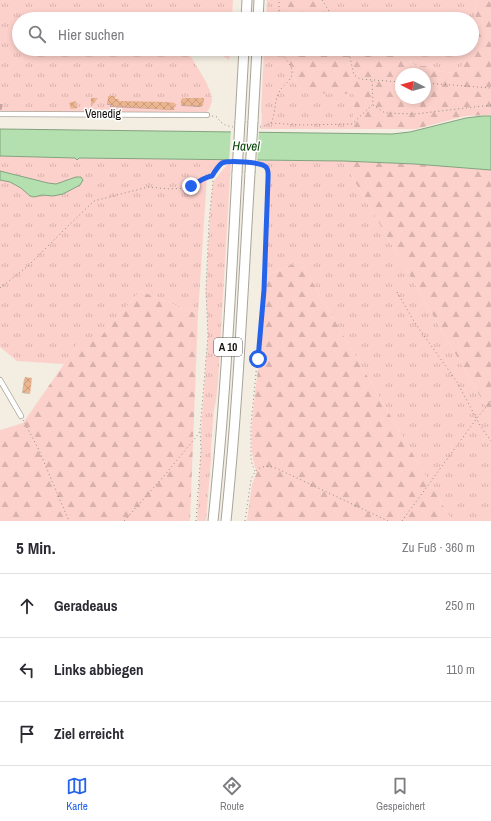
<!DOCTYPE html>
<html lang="de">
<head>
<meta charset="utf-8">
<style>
	body { margin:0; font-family:"Archivo Narrow",sans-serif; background:#f2f2f3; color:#2b2b33 }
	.compass { position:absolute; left:395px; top:68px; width:36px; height:36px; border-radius:50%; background:#fff; box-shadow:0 2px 6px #0003; rotate:276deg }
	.stop { position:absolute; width:12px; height:12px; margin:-9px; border:3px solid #2563eb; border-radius:50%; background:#fff }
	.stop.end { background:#2563eb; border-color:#fff; box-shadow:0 1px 4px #0008 }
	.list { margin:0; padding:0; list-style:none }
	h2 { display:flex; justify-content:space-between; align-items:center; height:52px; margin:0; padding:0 16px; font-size:17px }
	h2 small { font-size:13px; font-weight:400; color:#7c7c81 }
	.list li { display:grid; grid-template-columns:26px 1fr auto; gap:12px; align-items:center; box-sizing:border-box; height:64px; padding:0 16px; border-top:1px solid #e1e1e2 }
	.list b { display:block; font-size:15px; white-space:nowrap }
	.list em { font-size:13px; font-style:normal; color:#7c7c81 }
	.icon { flex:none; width:22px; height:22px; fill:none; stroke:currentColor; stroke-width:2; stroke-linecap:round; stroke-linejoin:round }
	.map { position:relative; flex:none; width:491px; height:521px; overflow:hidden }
	.search { position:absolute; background:#fff; box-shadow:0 2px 6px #0003; left:12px; right:12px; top:12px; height:44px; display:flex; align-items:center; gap:10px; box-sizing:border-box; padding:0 14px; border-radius:22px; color:#7c7c81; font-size:15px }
	.sheet { height:244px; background:#fff }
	nav { display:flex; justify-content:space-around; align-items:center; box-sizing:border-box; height:56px; border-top:1px solid #e1e1e2; background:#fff; font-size:11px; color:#7c7c81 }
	nav a { display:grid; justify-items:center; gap:2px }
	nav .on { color:#2563eb }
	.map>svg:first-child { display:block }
	.grass { fill:url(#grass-tufts) }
	.forest { fill:url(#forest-firs); fill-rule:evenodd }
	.water { fill:#b4e0af; stroke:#84a27f }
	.pier { fill:#f3ede2 }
	.shadow { fill:#0003 }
	.building { fill:url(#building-cross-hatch) }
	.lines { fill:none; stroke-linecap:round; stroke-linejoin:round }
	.minor-casing { stroke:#a9a499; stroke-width:6 }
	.motorway-casing { stroke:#a9a499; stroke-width:11 }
	.path { stroke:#908c84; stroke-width:1; stroke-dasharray:1 3; stroke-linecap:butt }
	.minor { stroke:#fff; stroke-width:4.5 }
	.motorway { stroke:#fff; stroke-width:9 }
	.motorway-bridge-casing { stroke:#a9a499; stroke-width:11; stroke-linecap:butt }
	.motorway-bridge { stroke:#fff; stroke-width:9 }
	.route { stroke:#2563eb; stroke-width:5 }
	.labels { text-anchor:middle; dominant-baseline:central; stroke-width:3; stroke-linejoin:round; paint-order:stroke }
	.shield { fill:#fff; stroke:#5a5956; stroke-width:1 }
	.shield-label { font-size:11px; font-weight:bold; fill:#14120e }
	.street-label { font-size:12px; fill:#14120e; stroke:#fff }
	.water-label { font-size:13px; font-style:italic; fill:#003f00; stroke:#fff }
</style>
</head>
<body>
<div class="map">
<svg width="491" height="521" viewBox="0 0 491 521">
	<defs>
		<pattern id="grass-tufts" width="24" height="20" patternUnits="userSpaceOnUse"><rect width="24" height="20" fill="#fdd1cb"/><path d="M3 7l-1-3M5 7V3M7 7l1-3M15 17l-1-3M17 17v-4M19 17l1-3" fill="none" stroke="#d8b2ad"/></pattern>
		<pattern id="forest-firs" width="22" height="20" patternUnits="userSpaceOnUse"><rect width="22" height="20" fill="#fdd1cb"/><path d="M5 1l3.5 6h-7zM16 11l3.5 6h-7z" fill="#d8b2ad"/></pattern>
		<pattern id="building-cross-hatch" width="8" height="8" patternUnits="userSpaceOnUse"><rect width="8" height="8" fill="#ebb590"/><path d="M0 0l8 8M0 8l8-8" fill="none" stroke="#c99b7b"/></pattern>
	</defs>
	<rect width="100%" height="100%" fill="#f3ede2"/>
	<path class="grass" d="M0,0H233L232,19H169L167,18V19H19V49H186C193,61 212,87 212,100C211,105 210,108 207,112H0Z
		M267,0H273V19H266Z
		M320,0H479C476,5 474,12 476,18C477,22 481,24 480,29C480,40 464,70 453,72C449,73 442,72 438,70C436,70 435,68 433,67C428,65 422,67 417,66C410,64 404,54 400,49H472V19H422L421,16L398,11L379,19H332Z
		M213,49H230L229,60Z
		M264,49H282L293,68L294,75L296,82L299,87L306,93H354L353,129H261L262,113H261Z
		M0,156L75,158L77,160L79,158L227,160C220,163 216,168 212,175L207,176L198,314L140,291L97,341H79L64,364L17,361L0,347Z
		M231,160L218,381L216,401L215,404L214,410L211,445V459L206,521H197L201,451V430L208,336L206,290L210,214L213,182Z
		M260,161H343L491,415V521H452L300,261L266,276L270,180C269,171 270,166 259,163Z"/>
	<path class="forest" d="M273,0H320L332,19H273Z
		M479,0H491V115L465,116L416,129H353L354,94L306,93L299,87L296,82L292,68L282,49H400C404,54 410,64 417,66C422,67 428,65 433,67C435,68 436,70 438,70C442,72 449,73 453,72C464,70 480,40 480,29C481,24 477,22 476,18C474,12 476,5 479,0ZM401,74H425V98H401Z
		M398,11C407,11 413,11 421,16L422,19H375H379Z
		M343,161L415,164L491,170V415Z
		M300,261L452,521H247L252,484L257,472C246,451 255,394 258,369C260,344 263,318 265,293L266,276Z
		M140,291L198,314L190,521H0V430L23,423L64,364L79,341H97Z"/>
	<path class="water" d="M483,116H491V170L415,164L343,161L79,158L77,160L75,158L0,156V129L392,134L410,132L466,118Z
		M0,171L48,183L56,184L76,177H81L83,180L80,185L63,194L53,196L42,195L34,197L30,196L21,188L10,182L0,180Z"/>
	<path class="pier" d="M231,130H259L257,163L229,162Z"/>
	<path class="shadow" d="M109,97L118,102L173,109L172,110L110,107V105H107L108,98Z
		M182,99L202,106L201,107L181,106V101Z
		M0,104H2V109L1,110H0Z
		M26,378L29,393L28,394L22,393L24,379Z"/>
	<path class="building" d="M108,96H115V99H119V101L166,102L175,103L174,110L145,108L132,107L111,106V104H108Z
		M91,98H98L91,107Z
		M182,98H204L203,106L181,105Z
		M76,101L77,108L71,109L69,103Z
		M25,377L32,378L30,394L23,392Z"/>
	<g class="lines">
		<defs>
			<path id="minor" d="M0,114L207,115
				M0,380L21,416"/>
			<path id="motorway" d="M246,19L247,0
				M258,19L259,0
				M240,121L244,49
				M253,121L257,49
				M213,521C225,405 231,289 237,173
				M226,521C238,405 243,289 250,173"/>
		</defs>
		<use href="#minor" class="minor-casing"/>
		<use href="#motorway" class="motorway-casing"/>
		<path class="path" d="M322,0L334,19
			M279,19V0
			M348,49L354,75L360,79L401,82
			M425,83L491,88
			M373,105L385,113L415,114L491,105
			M212,116L217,117C221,124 226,126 233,127
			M271,123C276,113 274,98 281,89C285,83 293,80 292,71C291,63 283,57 280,49
			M260,127L267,125L271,123L301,125L352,124L373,104L372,80
			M0,288L28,266L67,227L94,201L148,187L170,189L184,188L196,184L206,177L212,176
			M397,292L415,323L457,382L481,427L491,441
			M23,420L38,448L69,521
			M255,471L252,464L251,458V425L264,290L269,172C267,166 264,164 258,164
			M124,521L164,476L196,437L200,431
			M196,521L201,451L200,430L208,336L206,290L209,222L213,182L212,176C217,168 221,161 231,162
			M245,521L251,480C256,466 265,464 278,469L388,521
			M402,521L477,418L491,401"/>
		<use href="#minor" class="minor"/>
		<use href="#motorway" class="motorway"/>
		<defs>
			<path id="motorway-bridge" d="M237,173L240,121
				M250,173L253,121"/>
		</defs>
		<use href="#motorway-bridge" class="motorway-bridge-casing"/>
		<use href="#motorway-bridge" class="motorway-bridge"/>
	</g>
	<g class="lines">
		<path class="route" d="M191,186C199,182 204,177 212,176C215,171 218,166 222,163C228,160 262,162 266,167C269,170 268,175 268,179L264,290L258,359"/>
	</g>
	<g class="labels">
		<rect class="shield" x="214" y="338" width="28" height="18" rx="3"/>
		<g class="shield-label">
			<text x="228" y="347">A 10</text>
		</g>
		<g class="street-label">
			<text x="103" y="114">Venedig</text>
		</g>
		<g class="water-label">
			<text transform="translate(246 146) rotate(1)">Havel</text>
		</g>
	</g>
</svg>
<svg class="compass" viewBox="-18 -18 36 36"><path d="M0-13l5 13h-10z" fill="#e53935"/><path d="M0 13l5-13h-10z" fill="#7c7c81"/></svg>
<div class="stop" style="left:258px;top:359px"></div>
<div class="stop end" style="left:191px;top:186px"></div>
<div class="search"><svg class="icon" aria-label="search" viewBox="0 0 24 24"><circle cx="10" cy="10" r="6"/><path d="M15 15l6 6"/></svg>Hier suchen</div>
</div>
<section class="sheet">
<h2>5 Min.<small>Zu Fuß · 360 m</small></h2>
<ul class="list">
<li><svg class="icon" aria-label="ahead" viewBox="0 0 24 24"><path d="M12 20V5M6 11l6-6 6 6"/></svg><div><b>Geradeaus</b></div><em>250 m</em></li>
<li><svg class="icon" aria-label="left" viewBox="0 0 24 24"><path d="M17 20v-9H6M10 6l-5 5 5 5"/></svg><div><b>Links abbiegen</b></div><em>110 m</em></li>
<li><svg class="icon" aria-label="arrive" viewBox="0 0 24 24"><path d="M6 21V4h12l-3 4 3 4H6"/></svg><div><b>Ziel erreicht</b></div></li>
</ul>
</section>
<nav>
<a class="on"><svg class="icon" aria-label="map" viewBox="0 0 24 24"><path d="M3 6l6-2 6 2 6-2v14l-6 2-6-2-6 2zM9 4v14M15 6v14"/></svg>Karte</a>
<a><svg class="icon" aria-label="directions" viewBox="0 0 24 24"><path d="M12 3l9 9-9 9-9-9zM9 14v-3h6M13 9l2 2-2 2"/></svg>Route</a>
<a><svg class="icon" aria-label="saved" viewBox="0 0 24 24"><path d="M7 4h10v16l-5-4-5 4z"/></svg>Gespeichert</a>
</nav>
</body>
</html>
